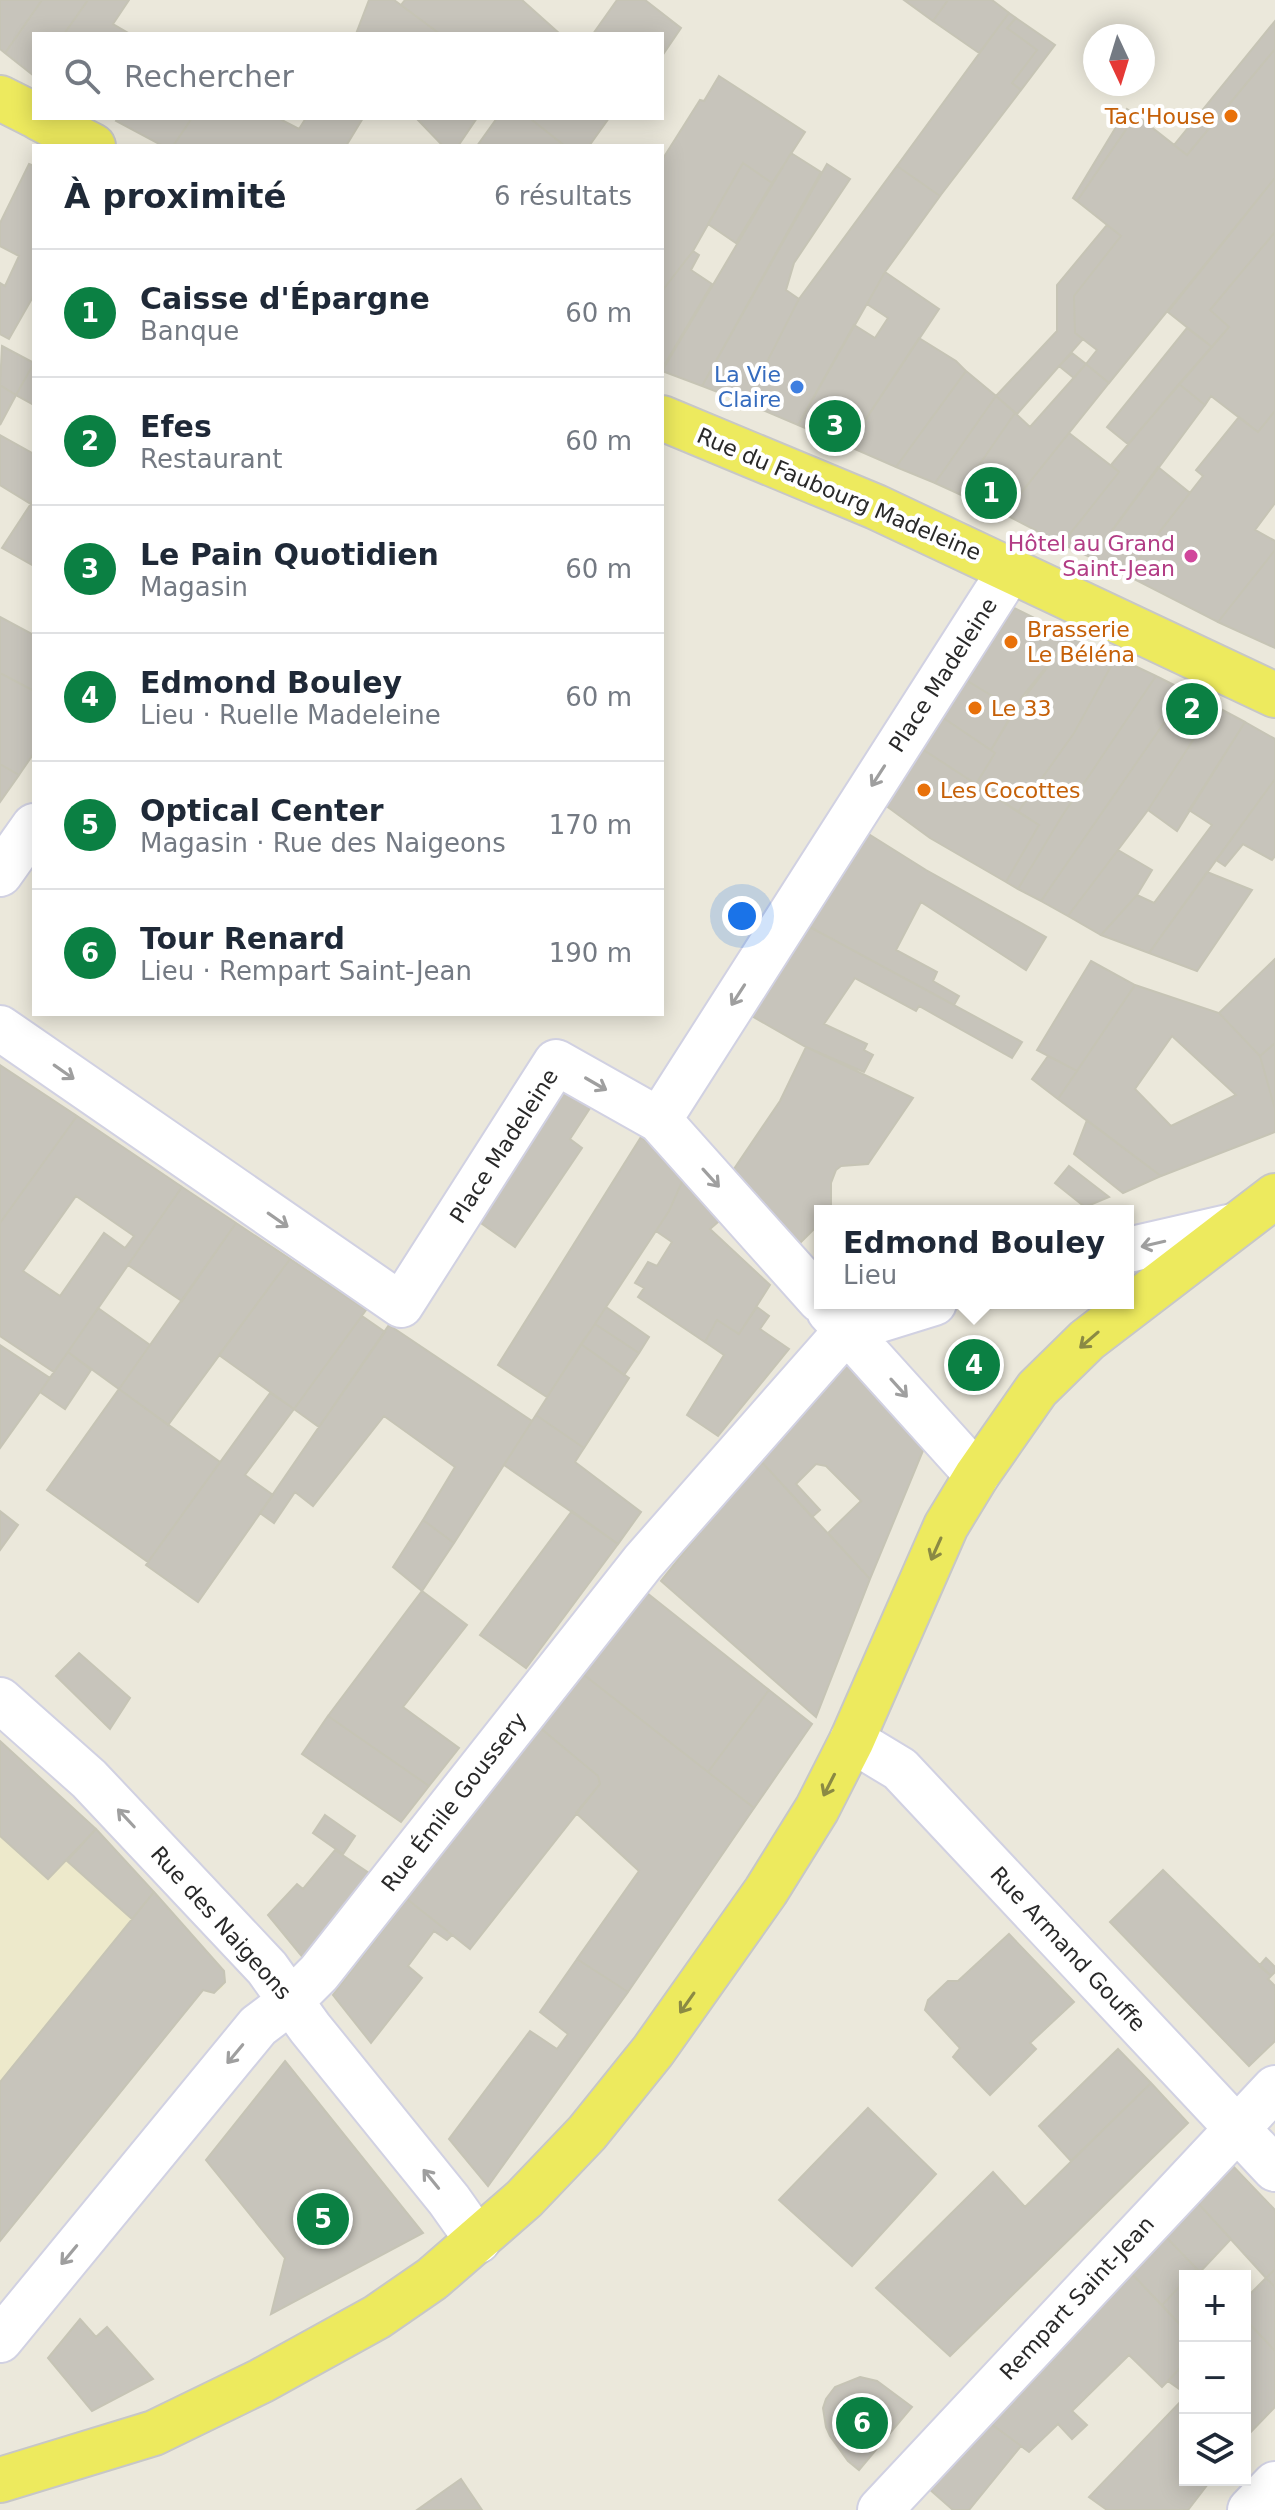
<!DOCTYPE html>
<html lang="fr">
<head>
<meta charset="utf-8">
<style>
	body { margin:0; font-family:"DejaVu Sans",sans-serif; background:#f6f6f7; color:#1f2937 }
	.controls { position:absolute; right:24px; bottom:24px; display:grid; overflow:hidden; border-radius:0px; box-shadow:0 4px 20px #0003 }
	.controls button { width:72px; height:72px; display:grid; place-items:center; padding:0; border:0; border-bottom:2px solid #e0e1e3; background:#fff; color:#1f2937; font:40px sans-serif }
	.compass { position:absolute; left:1083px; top:24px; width:72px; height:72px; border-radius:50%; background:#fff; box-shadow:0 4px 20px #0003; rotate:176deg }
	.you { position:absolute; left:742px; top:916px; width:28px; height:28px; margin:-20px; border:6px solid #fff; border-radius:50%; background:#1a73e8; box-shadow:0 0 0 12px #1a73e833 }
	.badge { display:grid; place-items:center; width:52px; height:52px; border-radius:50%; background:#0b8043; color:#fff; font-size:26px; font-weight:700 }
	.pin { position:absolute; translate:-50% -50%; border:4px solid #fff; box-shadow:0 2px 8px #0006 }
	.popup { position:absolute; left:814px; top:1205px; width:320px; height:104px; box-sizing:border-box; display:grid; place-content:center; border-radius:0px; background:#fff; filter:drop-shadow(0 2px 6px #0005); font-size:26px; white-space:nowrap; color:#747a83 }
	.popup b { font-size:30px; color:#1f2937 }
	.popup::after { content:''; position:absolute; left:50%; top:100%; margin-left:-16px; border:16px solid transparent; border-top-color:#fff }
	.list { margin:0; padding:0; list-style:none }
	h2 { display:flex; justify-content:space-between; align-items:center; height:104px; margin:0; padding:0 32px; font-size:34px }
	h2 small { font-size:26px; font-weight:400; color:#747a83 }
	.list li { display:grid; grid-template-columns:52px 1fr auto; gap:24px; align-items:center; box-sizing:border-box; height:128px; padding:0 32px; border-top:2px solid #e0e1e3 }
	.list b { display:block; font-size:30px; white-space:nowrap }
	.list p { margin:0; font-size:26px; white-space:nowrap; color:#747a83 }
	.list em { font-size:26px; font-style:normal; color:#747a83 }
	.icon { flex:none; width:44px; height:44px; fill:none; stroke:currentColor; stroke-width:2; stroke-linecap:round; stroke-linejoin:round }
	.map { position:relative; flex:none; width:1275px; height:2510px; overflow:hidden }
	.search { position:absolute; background:#fff; box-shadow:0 4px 20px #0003; left:32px; top:32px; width:632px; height:88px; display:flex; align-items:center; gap:20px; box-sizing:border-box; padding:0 28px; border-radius:0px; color:#747a83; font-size:30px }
	.panel { position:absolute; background:#fff; box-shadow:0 4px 20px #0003; left:32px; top:144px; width:632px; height:872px; border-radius:0px }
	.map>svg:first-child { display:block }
	.education { fill:#ede9cb }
	.building { fill:#c7c4bb; stroke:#c6c4b5; stroke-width:2; fill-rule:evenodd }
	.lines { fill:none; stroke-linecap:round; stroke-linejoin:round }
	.minor-casing { stroke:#d1d1e2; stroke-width:48 }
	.primary-casing { stroke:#c7c7c7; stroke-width:48 }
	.minor { stroke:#fff; stroke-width:44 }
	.primary { stroke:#edea5e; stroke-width:44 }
	.oneway { stroke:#9f9f9f }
	.oneway2 { stroke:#8b8a44 }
	.food-dot { fill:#e8710a; stroke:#fff; stroke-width:3 }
	.shop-dot { fill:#3f7fe0; stroke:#fff; stroke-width:3 }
	.hotel-dot { fill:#d1479c; stroke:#fff; stroke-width:3 }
	.labels { text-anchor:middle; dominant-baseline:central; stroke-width:8; stroke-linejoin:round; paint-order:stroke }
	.food-label { font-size:22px; fill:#c56008; stroke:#fff; text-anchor:start }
	.shop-label { font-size:22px; fill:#366cbe; stroke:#fff; text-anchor:end }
	.street-label { font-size:22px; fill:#292929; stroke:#fff }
	.hotel-label { font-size:22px; fill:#b23c85; stroke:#fff; text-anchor:end }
</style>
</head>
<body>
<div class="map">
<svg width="1275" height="2510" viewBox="0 0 1275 2510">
	<rect width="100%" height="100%" fill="#ebe8db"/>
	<path class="education" d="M0,1741L96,1829L224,1971L225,1977L223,1987L219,1990L209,1993L203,1990L0,2241Z"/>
	<path class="building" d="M0,0H42L5,53L0,49Z
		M42,0H88L64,34H34V76L5,53Z
		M88,0H129L113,24L130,34H64Z
		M369,0H394L440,34H356Z
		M405,0H522L560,34H440L401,5Z
		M617,0H645L681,28L662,56V34H593Z
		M904,0H948L933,21Z
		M948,0H992L1009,13L979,53L933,21Z
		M1009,13L1016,18L1007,28L1037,50L1012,83L1021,90L1015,98L940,196L897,166Z
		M1016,18L1055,45L1021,90L1012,83L1037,50L1007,28Z
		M1275,21V49L1187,155L1174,145Z
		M1275,49V178L1109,383L1086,364L1097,350L1075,333L1074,296L1121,236L1077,201L1136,115L1187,155Z
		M719,76L805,132L772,183L743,163L693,251L662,291V160L700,100L704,101Z
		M1127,109L1136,115L1077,201L1073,198Z
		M118,118H192L173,146H163L116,121Z
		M192,118H278L299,129L306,118H363L346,146H173Z
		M416,118H477L458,146H443Z
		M497,118H533L532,120L565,146H477Z
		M533,118H609L589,146H565L532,120Z
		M791,153L821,172L702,386L662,371Z
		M743,163L772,183L736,243L708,224Z
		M29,164L34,166V295L9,339L0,334V283L5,286L19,256L0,246V223Z
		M827,164L850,179L794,263L786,290L799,299L746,403L702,386Z
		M897,166L940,196L885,272L798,425L746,403L799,299Z
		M1275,178V232L1210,310L1229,327L1212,347L1168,312Z
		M1107,225L1121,236L1074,296L1075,333L1083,339L1017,414L996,396L1057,331V285Z
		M1275,232V411L1258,432L1211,396L1205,405L1179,384L1229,327L1210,310Z
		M693,251L699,255L691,270L712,284L662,369V291Z
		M885,272L939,309L848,446L798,425L854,325L875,338L888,318L867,304Z
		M1187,328L1212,347L1128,444L1107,427Z
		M919,338L956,361L966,371L896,467L848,446Z
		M2,346L34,363L16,395L0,385Z
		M1072,353L1086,364L1074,378L1059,366Z
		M34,363V405L16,395Z
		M1086,364L1109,383L1004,514L959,494L1015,413L1030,427Z
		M966,371L996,396L935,483L896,467Z
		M1179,384L1205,405L1092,558L1062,544L1119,472L1111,465Z
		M0,385L16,395L0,425Z
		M996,396L1015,413L959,494L935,483Z
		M1275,411V503L1255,530L1275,541V550L1218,622L1126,575L1203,476L1196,470L1239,417L1258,432Z
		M1069,433L1119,472L1062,544L1004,514Z
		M0,435L34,454V499L31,504L0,485Z
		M1158,467L1190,493L1126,575L1092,558Z
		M34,499V566L2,548Z
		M1275,550V648L1218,622Z
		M1014,608L1071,636L1015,710L966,680Z
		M0,617L34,635V691L0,673Z
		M1071,636L1116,657L1074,733L1018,812L976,784L995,753L991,750L1022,697Z
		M1116,657L1156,676L1062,816L1018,889L1006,882L1039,825L1018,812L1074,733Z
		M0,673L34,691V753L19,775L0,764Z
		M1156,676L1186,691L1041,901L1018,889L1062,816Z
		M966,680L1015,710L991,750L942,717Z
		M1186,691L1215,706L1148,810L1068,916L1041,901Z
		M1215,706L1245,722L1177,831L1148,810Z
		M942,717L995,753L976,784L922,749Z
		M1245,722L1275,739V779L1149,953L1101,935L1137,895L1154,903L1212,825L1189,810Z
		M922,749L1039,825L1006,882L930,838L885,805Z
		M0,764L19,775L0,802Z
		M1275,779V856L1272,860L1243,844L1225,866L1216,860Z
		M867,833L926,870L1046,937L1026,970L921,902L896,950L937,972L933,981L959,996L954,1005L808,926Z
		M1118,850L1152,870L1137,895L1101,935L1068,916Z
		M1207,872L1252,890L1197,971L1149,953Z
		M808,926L1022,1042L1012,1058L919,1006L916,1011L855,978L824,1024L867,1044L864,1050L873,1055L864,1072L806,1047L750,1015Z
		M1275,959V1043L1260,1056L1219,1013Z
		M1091,961L1135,985L1077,1071L1037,1050Z
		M1135,985L1219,1013L1260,1056L1275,1109V1132L1161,1176L1058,1099ZM1172,1036L1236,1095L1171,1126L1135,1089Z
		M1275,1043V1109L1260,1056Z
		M806,1047L913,1098L868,1164L841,1166L836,1170L831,1183V1206L833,1208L831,1211H820V1223L800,1243L734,1169L780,1101Z
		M1048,1056L1077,1071L1058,1099L1032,1079Z
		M0,1065L77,1116L0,1223Z
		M570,1084L594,1102L570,1139L582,1148L515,1247L478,1221Z
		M77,1116L182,1187L54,1372L0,1336V1223ZM76,1196L134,1236L125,1248L104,1233L60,1296L23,1271Z
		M1087,1120L1161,1176L1123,1193L1074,1154Z
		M641,1137L686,1173L669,1211L547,1397L498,1365Z
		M1069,1166L1109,1197L1085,1207L1055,1183Z
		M686,1173L725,1216L710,1229L770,1285L739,1334L717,1320L705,1342L638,1297L644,1288L635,1283L648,1262L657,1266L672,1242L656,1231L669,1211Z
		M182,1187L236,1223L182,1301L128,1265Z
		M236,1223L290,1259L168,1425L119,1389Z
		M290,1259L366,1310L294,1409L219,1355Z
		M606,1307L649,1337L639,1353L595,1324Z
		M757,1307L769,1316L760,1329L789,1349L718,1436L687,1415L724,1355L705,1342L717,1320L739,1334Z
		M98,1308L150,1345L119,1389L68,1352Z
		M362,1316L385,1332L319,1427L294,1409Z
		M595,1324L639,1353L624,1375L581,1344Z
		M389,1325L532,1421L454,1543L423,1520L455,1467L384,1416L313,1506L295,1492L274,1523L260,1513Z
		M581,1344L629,1378L584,1448L536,1415Z
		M0,1345L50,1378L0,1448Z
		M845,1351L927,1441L870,1579L828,1533L861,1501L826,1466L816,1464L796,1484L820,1510L812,1517L759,1459Z
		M68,1352L91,1370L65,1409L40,1392Z
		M119,1389L220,1462L148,1562L47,1490Z
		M270,1393L294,1409L245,1475L273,1495L198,1602L146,1565Z
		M536,1415L584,1448L575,1462L641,1512L618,1544L504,1465Z
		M759,1459L870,1579L816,1717L661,1581Z
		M0,1511L18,1525L0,1550Z
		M572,1511L618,1544L526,1668L480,1635Z
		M423,1520L454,1543L422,1591L393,1567Z
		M642,1589L769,1690L708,1772L579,1671Z
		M422,1591L467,1625L403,1707L459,1748L429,1786L328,1716Z
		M79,1653L130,1698L110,1729L56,1676Z
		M579,1671L754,1808L628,1992L577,1959L639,1871L576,1813L600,1784L598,1776L538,1726Z
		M769,1690L812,1724L754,1808L708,1772Z
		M328,1716L429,1786L401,1822L302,1754Z
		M538,1726L598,1776L600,1784L470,1949L407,1899Z
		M0,1741L96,1829L48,1879L0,1836Z
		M325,1815L355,1836L343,1854L313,1833Z
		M96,1829L154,1892L132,1919L67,1861Z
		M335,1850L369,1873L304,1959L268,1915L297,1884L303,1889Z
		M1163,1870L1271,1976L1268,1979L1275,1986V2041L1249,2066L1110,1922Z
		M154,1892L224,1971L225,1982L214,1993L203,1990L0,2241V2082Z
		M407,1899L452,1935L447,1940L434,1931L408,1966L422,1978L371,2043L333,1995Z
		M1009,1934L1074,2002L1030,2043L1036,2049L990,2095L953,2057L960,2048L925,2010L928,2000L948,1981H958Z
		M1266,1958L1275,1967V1972L1271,1976L1259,1966Z
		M577,1959L628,1992L488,2186L449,2139L530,2031L557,2049L568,2034L540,2012Z
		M1118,2049L1151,2083L1071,2161L1039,2126Z
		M285,2061L423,2233L271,2314L285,2258L206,2160Z
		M1151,2083L1188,2123L950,2356L876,2288L993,2172L1025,2207Z
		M868,2108L936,2174L852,2266L779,2200Z
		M1230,2163L1275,2210V2269L1266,2278L1196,2201Z
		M1196,2201L1231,2239L1200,2272L1165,2236Z
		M1165,2236L1197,2269L1190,2276H1185V2281L1162,2305L1132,2274Z
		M1275,2269V2287L1266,2278Z
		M1132,2274L1185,2330V2363L1162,2387L1129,2355L1072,2411L1087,2425L1072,2439L1058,2424L1029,2452L986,2420L1059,2343Z
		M1266,2278L1275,2287V2351L1245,2319V2299Z
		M1185,2281V2330L1162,2305Z
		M80,2319L96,2337L107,2327L153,2379L92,2411L48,2358Z
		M1245,2319L1275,2351V2407L1246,2437Z
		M1185,2363V2393L1168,2381Z
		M860,2377L877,2381L912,2407L859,2470L848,2461L830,2436L826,2427L823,2408L826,2399L835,2387Z
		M1185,2397V2480H1211L1188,2510H1107L1089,2497Z
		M986,2420L1021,2446L969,2510H953L929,2489Z
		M461,2479L482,2510H417Z"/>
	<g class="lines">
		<defs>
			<path id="minor" d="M0,874L34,826
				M0,1028L401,1305L556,1062L659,1120L820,1300
				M659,1120L1011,569
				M1128,1250L1233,1226
				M829,1311L977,1475
				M0,1700L89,1779L267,1968L310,2028L449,2200L478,2241
				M852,1740L900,1769L1275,2169
				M0,2340L258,2026L291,2001L319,1973L643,1562L847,1330L934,1303
				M880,2510L1275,2088
				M1250,2510L1275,2484"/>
			<path id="primary" d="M0,98L34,115
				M39,118L93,146
				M662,418L876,507L1275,695
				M0,2480L154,2433L261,2381L377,2317L432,2279L524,2199L587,2133L653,2051L766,1891L817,1809L852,1740L946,1526L977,1475L1037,1389L1087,1340L1275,1196"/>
		</defs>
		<use href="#minor" class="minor-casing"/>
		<use href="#primary" class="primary-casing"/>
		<use href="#minor" class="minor"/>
		<use href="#primary" class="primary"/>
	</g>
	<defs><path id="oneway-shaft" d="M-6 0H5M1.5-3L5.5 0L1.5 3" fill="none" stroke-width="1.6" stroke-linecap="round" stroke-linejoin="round" transform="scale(2)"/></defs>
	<g class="oneway">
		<use href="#oneway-shaft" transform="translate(878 776) rotate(123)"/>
		<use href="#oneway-shaft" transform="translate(738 995) rotate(123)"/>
		<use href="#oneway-shaft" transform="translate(64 1072) rotate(35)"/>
		<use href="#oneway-shaft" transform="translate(596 1084) rotate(30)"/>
		<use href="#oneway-shaft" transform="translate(711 1178) rotate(48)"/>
		<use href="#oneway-shaft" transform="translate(278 1220) rotate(35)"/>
		<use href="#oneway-shaft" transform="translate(1153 1244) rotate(167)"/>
		<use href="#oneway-shaft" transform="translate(899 1388) rotate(48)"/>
		<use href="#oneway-shaft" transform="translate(126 1818) rotate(-133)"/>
		<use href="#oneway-shaft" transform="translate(235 2054) rotate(130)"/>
		<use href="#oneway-shaft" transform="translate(431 2179) rotate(-129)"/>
		<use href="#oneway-shaft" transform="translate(69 2255) rotate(130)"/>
	</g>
	<g class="oneway2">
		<use href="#oneway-shaft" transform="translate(1089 1340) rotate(139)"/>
		<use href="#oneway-shaft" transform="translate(936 1549) rotate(114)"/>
		<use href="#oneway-shaft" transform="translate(829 1785) rotate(117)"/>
		<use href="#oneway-shaft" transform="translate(687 2003) rotate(125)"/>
	</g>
	<g class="food-dot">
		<circle cx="1231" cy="116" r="8"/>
		<circle cx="1011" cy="642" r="8"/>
		<circle cx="975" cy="708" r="8"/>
		<circle cx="924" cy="790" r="8"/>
	</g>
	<circle class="shop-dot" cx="797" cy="387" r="8"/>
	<circle class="hotel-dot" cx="1191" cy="556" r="8"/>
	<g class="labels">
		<g class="food-label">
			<text x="1215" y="116" text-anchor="end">Tac'House</text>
			<text x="1027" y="629">Brasserie<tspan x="1027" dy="25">Le Béléna</tspan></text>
			<text x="991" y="708">Le 33</text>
			<text x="940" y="790">Les Cocottes</text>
		</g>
		<g class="shop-label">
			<text x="781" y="374">La Vie<tspan x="781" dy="25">Claire</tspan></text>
		</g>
		<g class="street-label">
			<text transform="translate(839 494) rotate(23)">Rue du Faubourg Madeleine</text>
			<text transform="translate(943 675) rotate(-57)">Place Madeleine</text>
			<text transform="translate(504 1146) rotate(-57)">Place Madeleine</text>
			<text transform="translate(454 1802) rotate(-52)">Rue Émile Goussery</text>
			<text transform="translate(221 1923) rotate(48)">Rue des Naigeons</text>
			<text transform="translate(1068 1949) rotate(47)">Rue Armand Gouffe</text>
			<text transform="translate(1077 2298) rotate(-47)">Rempart Saint-Jean</text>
		</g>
		<g class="hotel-label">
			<text x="1175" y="543">Hôtel au Grand<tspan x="1175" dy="25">Saint-Jean</tspan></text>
		</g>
	</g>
</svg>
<div class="controls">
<button>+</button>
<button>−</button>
<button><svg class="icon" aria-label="layers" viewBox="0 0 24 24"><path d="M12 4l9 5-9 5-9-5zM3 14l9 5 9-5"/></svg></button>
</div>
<svg class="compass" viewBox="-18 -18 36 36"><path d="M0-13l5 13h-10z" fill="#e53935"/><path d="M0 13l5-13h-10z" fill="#747a83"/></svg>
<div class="you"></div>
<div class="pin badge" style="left:991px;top:493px">1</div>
<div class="pin badge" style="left:1192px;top:709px">2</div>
<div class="pin badge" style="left:835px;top:426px">3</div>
<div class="pin badge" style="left:974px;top:1365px">4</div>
<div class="popup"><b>Edmond Bouley</b>Lieu</div>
<div class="pin badge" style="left:323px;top:2219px">5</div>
<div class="pin badge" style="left:862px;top:2423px">6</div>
<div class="search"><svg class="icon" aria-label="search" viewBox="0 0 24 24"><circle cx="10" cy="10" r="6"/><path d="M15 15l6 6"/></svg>Rechercher</div>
<section class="panel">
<h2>À proximité<small>6 résultats</small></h2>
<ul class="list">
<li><span class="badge">1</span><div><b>Caisse d'Épargne</b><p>Banque</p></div><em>60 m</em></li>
<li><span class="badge">2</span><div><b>Efes</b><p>Restaurant</p></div><em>60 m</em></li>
<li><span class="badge">3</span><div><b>Le Pain Quotidien</b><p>Magasin</p></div><em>60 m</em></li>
<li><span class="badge">4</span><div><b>Edmond Bouley</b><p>Lieu · Ruelle Madeleine</p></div><em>60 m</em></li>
<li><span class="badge">5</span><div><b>Optical Center</b><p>Magasin · Rue des Naigeons</p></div><em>170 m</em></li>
<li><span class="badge">6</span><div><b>Tour Renard</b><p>Lieu · Rempart Saint-Jean</p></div><em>190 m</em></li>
</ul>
</section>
</div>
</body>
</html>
